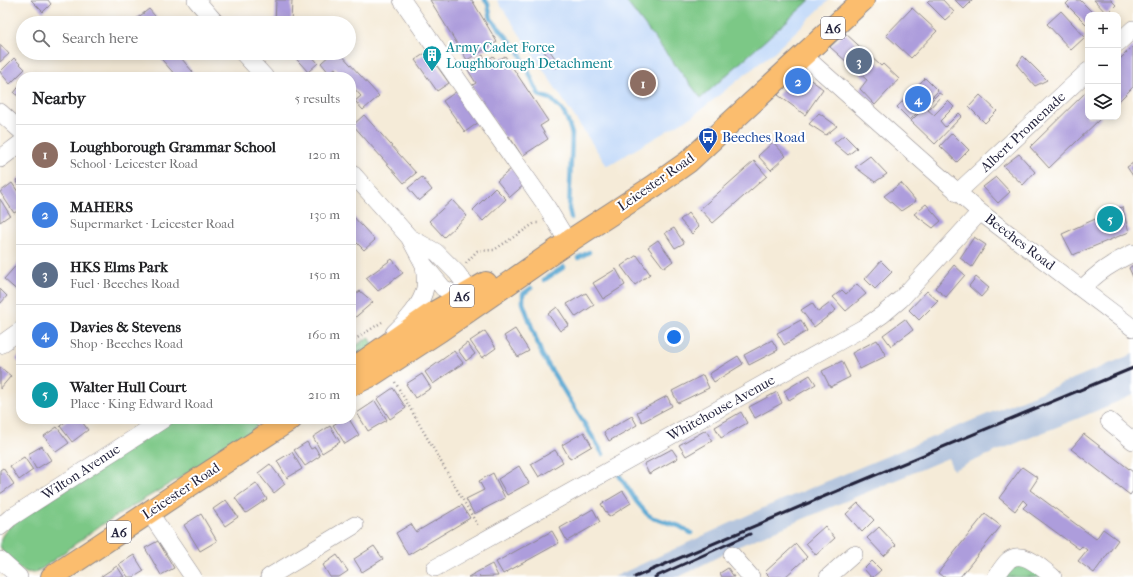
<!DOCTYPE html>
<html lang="en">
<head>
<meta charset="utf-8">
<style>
	body { margin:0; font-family:"IM FELL French Canon",serif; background:#f6f6f6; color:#202124 }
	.controls { position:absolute; right:12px; top:12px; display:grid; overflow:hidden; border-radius:8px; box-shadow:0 2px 10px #0003 }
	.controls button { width:36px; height:36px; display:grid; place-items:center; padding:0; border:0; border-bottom:1px solid #e0e0e0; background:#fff; color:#202124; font:20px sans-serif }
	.you { position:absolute; left:674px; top:337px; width:14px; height:14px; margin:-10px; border:3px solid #fff; border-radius:50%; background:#1a73e8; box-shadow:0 0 0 6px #1a73e833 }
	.badge { display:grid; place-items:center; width:26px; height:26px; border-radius:50%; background:#d1495b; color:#fff; font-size:13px; font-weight:700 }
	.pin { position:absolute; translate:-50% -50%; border:2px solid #fff; box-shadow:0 1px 4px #0006 }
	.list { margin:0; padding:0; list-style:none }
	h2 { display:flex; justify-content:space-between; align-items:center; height:52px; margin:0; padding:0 16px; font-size:17px }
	h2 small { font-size:13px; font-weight:400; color:#757577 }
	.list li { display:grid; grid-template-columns:26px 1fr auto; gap:12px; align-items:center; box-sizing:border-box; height:60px; padding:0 16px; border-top:1px solid #e0e0e0 }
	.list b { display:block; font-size:15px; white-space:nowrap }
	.list p { margin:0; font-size:13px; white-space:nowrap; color:#757577 }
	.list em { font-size:13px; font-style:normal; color:#757577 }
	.icon { flex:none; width:22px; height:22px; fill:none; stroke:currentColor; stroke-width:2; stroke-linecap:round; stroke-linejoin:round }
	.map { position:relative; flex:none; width:1133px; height:577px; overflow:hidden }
	.search { position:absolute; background:#fff; box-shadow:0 2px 10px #0003; left:16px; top:16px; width:340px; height:44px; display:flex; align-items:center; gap:10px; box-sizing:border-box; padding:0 14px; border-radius:22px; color:#757577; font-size:15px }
	.panel { position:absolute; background:#fff; box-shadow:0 2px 10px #0003; left:16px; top:72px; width:340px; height:352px; border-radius:16px }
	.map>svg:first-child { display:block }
	.built { fill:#c8ddf9 }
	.industrial { fill:#b6c6de }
	.green { fill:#7cc886; stroke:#4f7560 }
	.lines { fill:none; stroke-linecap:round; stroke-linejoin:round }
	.stream { stroke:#57a6d1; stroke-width:4.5 }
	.building { fill:#ad9ddc }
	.minor-casing { stroke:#8c868a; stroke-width:18 }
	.highway-casing { stroke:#8c868a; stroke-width:24 }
	.path { stroke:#8c868a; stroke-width:2.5; stroke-dasharray:1 3; stroke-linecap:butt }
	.minor { stroke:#fff; stroke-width:17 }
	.highway { stroke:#fbbd6e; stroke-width:22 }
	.rail { stroke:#22223b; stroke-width:3 }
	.labels { text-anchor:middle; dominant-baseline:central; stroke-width:4; stroke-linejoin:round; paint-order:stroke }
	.shield { fill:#fff; stroke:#646476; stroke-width:1 }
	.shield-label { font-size:13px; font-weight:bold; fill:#22223b }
	.culture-label { font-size:14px; fill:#0d838f; stroke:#fff; text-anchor:start }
	.street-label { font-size:14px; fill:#22223b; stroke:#fff }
	.transit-label { font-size:14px; fill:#164399; stroke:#fff; text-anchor:start }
</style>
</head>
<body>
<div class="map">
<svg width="1133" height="577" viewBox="0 0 1133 577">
	<rect width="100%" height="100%" fill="#fff"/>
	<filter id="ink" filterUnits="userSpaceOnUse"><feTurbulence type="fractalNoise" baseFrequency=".025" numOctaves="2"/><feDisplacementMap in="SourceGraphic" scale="8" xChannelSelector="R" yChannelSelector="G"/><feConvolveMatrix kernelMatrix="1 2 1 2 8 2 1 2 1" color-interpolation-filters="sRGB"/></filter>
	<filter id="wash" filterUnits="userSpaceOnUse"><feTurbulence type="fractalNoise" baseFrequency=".012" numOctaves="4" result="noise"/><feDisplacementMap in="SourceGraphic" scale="16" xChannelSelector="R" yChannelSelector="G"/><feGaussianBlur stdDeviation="0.9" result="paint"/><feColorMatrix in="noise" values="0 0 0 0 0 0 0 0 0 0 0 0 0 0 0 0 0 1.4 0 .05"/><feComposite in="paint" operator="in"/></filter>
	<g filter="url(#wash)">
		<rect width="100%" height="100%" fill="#f5ebd8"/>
		<path class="built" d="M497,0H829L775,51L694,115L607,166Z"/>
		<path class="industrial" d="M1133,354V395L1084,416L997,451L953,470L948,458L739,546L679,577H614L763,508L966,423Z"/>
		<path class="green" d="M625,0H810L701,98Z
			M369,337L375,347L351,364V349Z
			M175,419H258C257,428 251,434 244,439L98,527L43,568L33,573L26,572L18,568L3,553L0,545L2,536L7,529L16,522Z
			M1017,562L1044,577H1002Z"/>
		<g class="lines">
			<path class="stream" d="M485,0L488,4L491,19L519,51L539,95L551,99L562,110L567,119L572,134L569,209L571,218
				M578,258L589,252
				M544,280L564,267
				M531,288L523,294V303L542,355L603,454
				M619,475L636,501L647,514L653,518L679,526L691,533"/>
		</g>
		<g id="blocks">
			<path class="building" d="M31,0H48L51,4L43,12Z
				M276,0H292L291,23H275Z
				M430,0H472L497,42L467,60Z
				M929,0H943L954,12L945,20L927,2Z
				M955,0H973L964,9Z
				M1070,0H1080L1095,15H1088V26L1066,4Z
				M1094,0H1111L1116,5L1107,14Z
				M912,8L937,31L911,58L886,35Z
				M149,9L161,23H138L136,19Z
				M1061,11L1085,37L1071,50L1047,24Z
				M845,33L881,66L883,64L899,79L875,105L860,89L867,80L830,47Z
				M0,44L9,54L0,62Z
				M545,44L560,65L556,68L541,47Z
				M1133,46V87L1118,102V61Z
				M427,52L449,83L437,91L415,60Z
				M156,53H177L197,77H177Z
				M291,53H309L318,63L308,72Z
				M332,53H340L379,96L363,110L355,101L361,96L351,85V77H344L335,68L329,73L321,63Z
				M483,55L487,61L493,56L497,61L505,56L548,121L540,126L548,139L522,156L509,136L505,138L471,86L476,83L466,67Z
				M1023,56L1047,80L1035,86L1017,65Z
				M14,58L25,69L10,84L0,72Z
				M797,70L823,89L805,115L778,95Z
				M925,78L938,91L910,120L897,107Z
				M21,84V98L14,93Z
				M1088,90V117H1102L1049,168L1030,147Z
				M457,91L479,122L465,132L443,101Z
				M939,93L942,95L928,110L934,115L948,101L954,107L940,121L945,127L959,113L962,116L935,144L911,121Z
				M980,95L997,111L985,123L969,107Z
				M819,113L837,126L826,135L809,124Z
				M364,115L416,173L404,183L353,125Z
				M952,133L969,150L957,162L940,146Z
				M844,135L857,148L848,155L834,143Z
				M773,142L786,156L771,170L758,156Z
				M1019,154L1035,172L1023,185L1003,166Z
				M870,156L887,174L875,182L855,167Z
				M754,161L767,176L713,223L700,209Z
				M1133,163V176L1127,167Z
				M512,168L525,184L510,197L497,181Z
				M21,177V188L16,180Z
				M422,177L432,190L419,201L408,188Z
				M996,177L1010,192L998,203L983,187Z
				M12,183L21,196V209L14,213L0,192Z
				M901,183L916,201L901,211L884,196Z
				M495,188L506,199L483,221L473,210Z
				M0,199L10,215L0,222Z
				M452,200L467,216L444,237L429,221Z
				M926,204L941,221L933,228L914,214Z
				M1122,207L1129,232L1073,255L1062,234Z
				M688,213L699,227L692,234L680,220Z
				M351,214L375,240L364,250L351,237Z
				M674,228L684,243L675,248L665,233Z
				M974,237L986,245L972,267L960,258Z
				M658,240L673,261L664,268L648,247Z
				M637,255L650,274L635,285L621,266Z
				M392,259L403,273L378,291L366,278Z
				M881,261L892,272L875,289L865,279Z
				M19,262L21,264V294L4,279Z
				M954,265L965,275L946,297L935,288Z
				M1133,265V277L1129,268Z
				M616,269L625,285L603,299L593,283Z
				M976,277L989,288L981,297L969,286Z
				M857,284L866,294L846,311L833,297L842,290L846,294Z
				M0,289L7,296L0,304Z
				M360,291L373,302L351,321V298Z
				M927,291L938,301L919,320L909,310Z
				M586,293L594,305L576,317L567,304Z
				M812,303L818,312L830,303L836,310L814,327L801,310Z
				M557,307L569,325L560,331L548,314Z
				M905,319L913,330L891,346L883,335Z
				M801,320L807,331L784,345L777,333Z
				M515,329L529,351L518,357L504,336Z
				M485,331L496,348L482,358L470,341Z
				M772,340L778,350L749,365L744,355Z
				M877,340L886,356L860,369L852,353Z
				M467,343L475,354L466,361L458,350Z
				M454,351L463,363L433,384L425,372Z
				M21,355V365L16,359Z
				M738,356L743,364L714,382L709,374Z
				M842,361L850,377L830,387L822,371Z
				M0,367L11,376L0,389Z
				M422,374L431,388L415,398L406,384Z
				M703,375L709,388L678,403L672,391Z
				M810,375L816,384L789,400L784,391Z
				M393,388L406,408L390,419L377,399Z
				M777,392L782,403L755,418L749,407Z
				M667,396L672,406L642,422L637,412Z
				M375,401L387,420L368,431L357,413Z
				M741,412L747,423L721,438L715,427Z
				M632,416L637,425L609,441L604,432Z
				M69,419H80L88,430L72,442L60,426Z
				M343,419H349L359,435L345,444L333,425Z
				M330,426L340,442L322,453L313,437Z
				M57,427L69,443L56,452L44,436Z
				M706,430L712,441L686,456L679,445Z
				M584,432L592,446L570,459L562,445Z
				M1084,434L1133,472V491L1130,495L1071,449Z
				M307,442L311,449L315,447L320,456L305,466L294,450Z
				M42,446L51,460L36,469L28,454Z
				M672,449L678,458L649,474L644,464Z
				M555,450L563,462L539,477L531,464Z
				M292,452L302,469L287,478L277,461Z
				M24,457L33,470L19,480L10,466Z
				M270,464L285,484L274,493L258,473Z
				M519,466L529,483L507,495L498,479Z
				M1022,467L1038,478L1030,490L1096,539L1103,529L1118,540L1094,573L1078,561L1087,550L1082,546L1079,549L1023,508L1027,504L1023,500L1015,511L999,498Z
				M3,468L14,484L0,494V470Z
				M493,473L505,498L474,514L466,499L484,490L479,481Z
				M256,483L267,499L246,513L235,498Z
				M623,491L631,503L609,517L601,504Z
				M226,500L238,517L225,526L213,509Z
				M858,503L874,520L862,532L846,514Z
				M462,505L470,518L408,555L396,533L411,524L416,532Z
				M593,509L600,522L567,541L560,528Z
				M201,514L217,541L200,551L184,525Z
				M985,514L1001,526L960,577H943L938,573Z
				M825,526L835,538L816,555L806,543Z
				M879,527L896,545L884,556L867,538Z
				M552,531L559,543L503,574L496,562Z
				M158,541L174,568L161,575L145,548Z
				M796,544L807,557L785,577H770L765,572Z
				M374,546L383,559L362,572L354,559Z
				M134,555L144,571L134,577H128L119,564Z
				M337,555L348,571L339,577H330L323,565Z
				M872,561L881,570L873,577H871L864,569Z
				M492,564L498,576L468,577Z
				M117,566L124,577H100Z
				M728,568L734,577H722L720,573Z"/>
		</g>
	</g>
	<g filter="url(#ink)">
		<use href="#blocks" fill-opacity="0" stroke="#8c868a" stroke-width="1"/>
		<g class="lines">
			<defs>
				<path id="minor" d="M196,0L216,23
					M402,0L545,204L568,242
					M1118,43L1133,29
					M243,53L265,77
					M803,55L980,212L1133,328
					M0,112L21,131
					M0,159L21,143
					M351,172L409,237L424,265L443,288L453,293L471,294
					M957,193L1088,71
					M409,237L436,252L457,273L465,284L467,303
					M1082,289C1098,272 1112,263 1133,253
					M394,333C406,322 422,304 425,288C426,281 425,273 424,265
					M0,345L21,330
					M1109,421L1133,441
					M149,512L193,577
					M0,527L10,518L164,419
					M732,555L751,577
					M0,560L19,577
					M435,568L863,328L882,315L901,299L980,212
					M269,577L355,525
					M828,577L854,554
					M996,577C1000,571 1004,564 1009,560C1024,549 1042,569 1053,577"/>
				<path id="highway" d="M351,372L363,362L430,315L486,283
					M351,385L372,375L441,330L568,242L654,186L688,162L863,0
					M52,577L193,483L291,419"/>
			</defs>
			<use href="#minor" class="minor-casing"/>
			<use href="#highway" class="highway-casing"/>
			<path class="path" d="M466,263L477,251L494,250L535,223H540
				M351,342L382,322
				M395,382L478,526"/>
			<use href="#minor" class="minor"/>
			<use href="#highway" class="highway"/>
			<path class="rail" d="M635,577L818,499L1133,368
				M655,577L750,534"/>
		</g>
	</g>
	<defs>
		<symbol id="building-pin" viewBox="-11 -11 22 30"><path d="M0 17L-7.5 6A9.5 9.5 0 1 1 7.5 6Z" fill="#0f9aa8" stroke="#fff"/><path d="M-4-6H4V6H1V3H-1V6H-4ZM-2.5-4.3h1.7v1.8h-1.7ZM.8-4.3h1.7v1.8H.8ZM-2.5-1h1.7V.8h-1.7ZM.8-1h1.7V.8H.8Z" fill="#fff"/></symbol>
		<symbol id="bus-pin" viewBox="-11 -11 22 30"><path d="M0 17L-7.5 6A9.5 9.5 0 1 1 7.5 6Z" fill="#1a4fb4" stroke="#fff"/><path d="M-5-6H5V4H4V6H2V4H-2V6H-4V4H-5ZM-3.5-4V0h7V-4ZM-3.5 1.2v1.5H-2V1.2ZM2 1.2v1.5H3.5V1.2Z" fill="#fff"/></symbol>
	</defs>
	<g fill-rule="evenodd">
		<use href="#building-pin" x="421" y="44" width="22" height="30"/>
		<use href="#bus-pin" x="697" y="126" width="22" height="30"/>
	</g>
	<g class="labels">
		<g class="shield">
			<rect x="821" y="17" width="24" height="22" rx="3"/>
			<rect x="450" y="285" width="24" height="22" rx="3"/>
			<rect x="107" y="521" width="24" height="22" rx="3"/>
		</g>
		<g class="shield-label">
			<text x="833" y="28">A6</text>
			<text x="462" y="296">A6</text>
			<text x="119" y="532">A6</text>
		</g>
		<g class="culture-label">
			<text x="446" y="47">Army Cadet Force<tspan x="446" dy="16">Loughborough Detachment</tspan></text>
		</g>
		<g class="street-label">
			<text transform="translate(1023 132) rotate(-43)">Albert Promenade</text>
			<text transform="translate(656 182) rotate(-35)">Leicester Road</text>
			<text transform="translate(1020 242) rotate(37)">Beeches Road</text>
			<text transform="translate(721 408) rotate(-29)">Whitehouse Avenue</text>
			<text transform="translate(81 472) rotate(-33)">Wilton Avenue</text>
			<text transform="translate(181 491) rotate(-34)">Leicester Road</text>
		</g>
		<g class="transit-label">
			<text x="722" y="137">Beeches Road</text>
		</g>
	</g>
</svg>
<div class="controls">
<button>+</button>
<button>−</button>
<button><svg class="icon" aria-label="layers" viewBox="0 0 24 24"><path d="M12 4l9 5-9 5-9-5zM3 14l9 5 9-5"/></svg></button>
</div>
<div class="you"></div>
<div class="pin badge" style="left:643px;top:83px;background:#8d6e63">1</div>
<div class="pin badge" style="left:798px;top:81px;background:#3f7fe0">2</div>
<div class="pin badge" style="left:859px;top:61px;background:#5c6f8a">3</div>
<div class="pin badge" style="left:918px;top:99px;background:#3f7fe0">4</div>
<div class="pin badge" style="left:1110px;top:219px;background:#0f9aa8">5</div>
<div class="search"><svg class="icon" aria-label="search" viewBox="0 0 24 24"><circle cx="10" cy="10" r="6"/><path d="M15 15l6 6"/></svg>Search here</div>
<section class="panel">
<h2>Nearby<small>5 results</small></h2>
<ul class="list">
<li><span class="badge" style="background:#8d6e63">1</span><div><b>Loughborough Grammar School</b><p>School · Leicester Road</p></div><em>120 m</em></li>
<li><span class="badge" style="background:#3f7fe0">2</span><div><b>MAHERS</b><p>Supermarket · Leicester Road</p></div><em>130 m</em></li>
<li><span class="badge" style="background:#5c6f8a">3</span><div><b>HKS Elms Park</b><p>Fuel · Beeches Road</p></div><em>150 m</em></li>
<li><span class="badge" style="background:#3f7fe0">4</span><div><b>Davies &amp; Stevens</b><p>Shop · Beeches Road</p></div><em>160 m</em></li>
<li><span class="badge" style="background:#0f9aa8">5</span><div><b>Walter Hull Court</b><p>Place · King Edward Road</p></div><em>210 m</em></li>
</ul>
</section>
</div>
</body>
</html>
